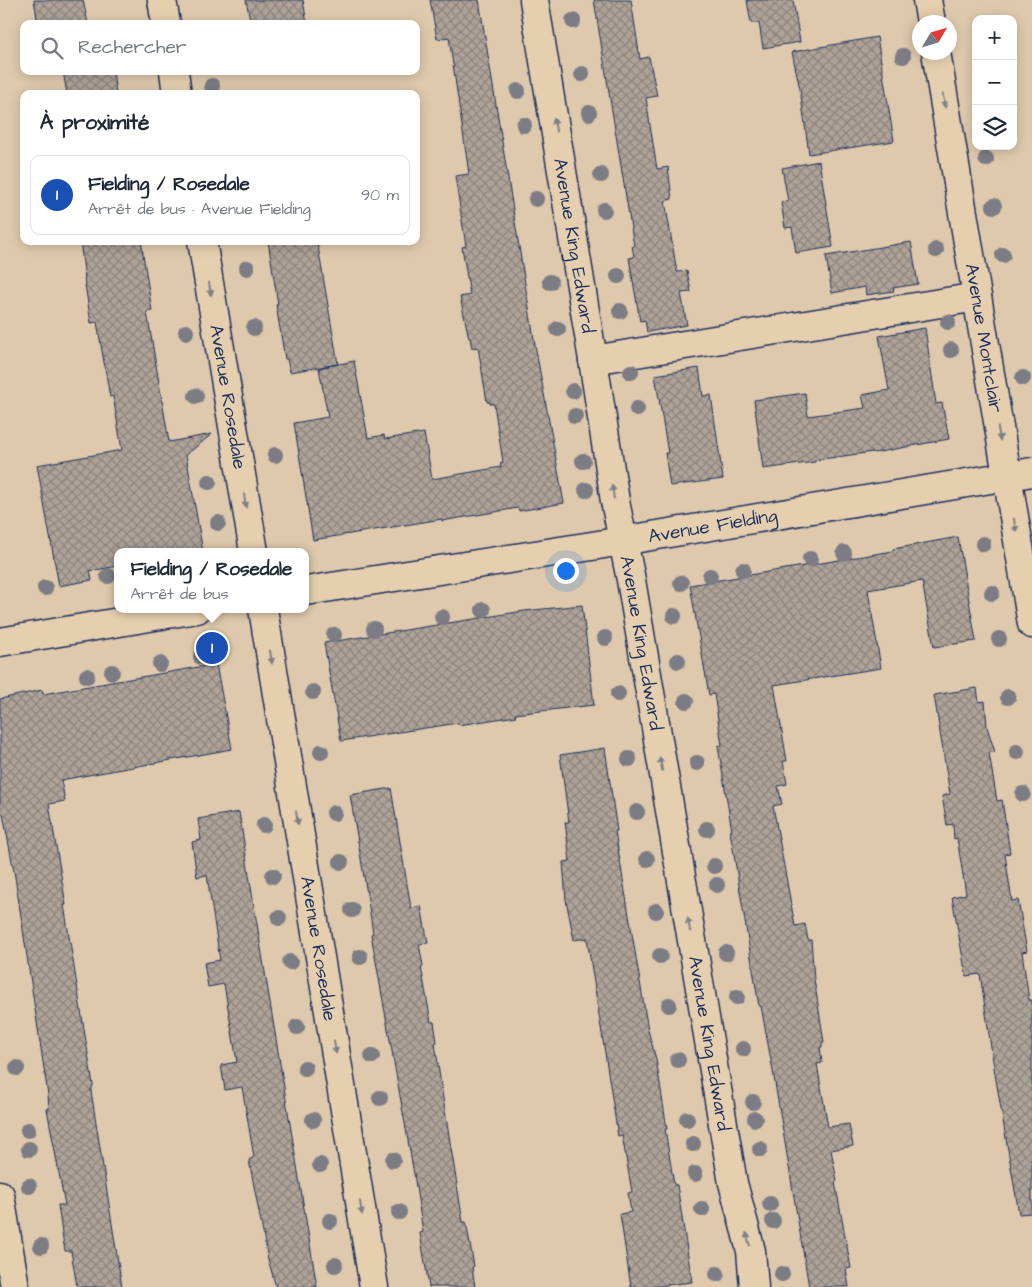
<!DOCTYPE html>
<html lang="fr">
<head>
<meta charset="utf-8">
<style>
	body { margin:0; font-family:"Architects Daughter",sans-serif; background:#f6f6f7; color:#1f2937 }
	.controls { position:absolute; right:15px; top:15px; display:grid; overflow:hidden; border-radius:10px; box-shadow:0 2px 12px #0003 }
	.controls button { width:45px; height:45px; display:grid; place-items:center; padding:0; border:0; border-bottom:1px solid #e0e1e3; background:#fff; color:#1f2937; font:25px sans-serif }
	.compass { position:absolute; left:912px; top:15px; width:45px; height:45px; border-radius:50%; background:#fff; box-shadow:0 2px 12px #0003; rotate:52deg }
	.you { position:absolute; left:565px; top:570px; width:18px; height:18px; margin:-12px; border:4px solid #fff; border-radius:50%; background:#1a73e8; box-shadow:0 0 0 8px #1a73e833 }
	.badge { display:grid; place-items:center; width:32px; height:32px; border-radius:50%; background:#0b8043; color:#fff; font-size:16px; font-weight:700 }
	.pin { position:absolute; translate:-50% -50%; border:2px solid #fff; box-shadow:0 1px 5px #0006 }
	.popup { position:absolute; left:114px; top:548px; width:195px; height:65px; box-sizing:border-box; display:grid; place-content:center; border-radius:10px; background:#fff; filter:drop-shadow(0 1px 4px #0005); font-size:16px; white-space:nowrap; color:#747a83 }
	.popup b { font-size:19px; color:#1f2937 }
	.popup::after { content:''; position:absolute; left:50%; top:100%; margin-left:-10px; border:10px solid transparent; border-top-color:#fff }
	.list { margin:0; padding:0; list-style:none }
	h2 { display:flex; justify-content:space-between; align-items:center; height:65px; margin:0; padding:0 20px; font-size:21px }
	h2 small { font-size:16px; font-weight:400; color:#747a83 }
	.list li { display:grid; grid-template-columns:32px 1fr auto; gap:15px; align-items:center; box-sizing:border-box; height:80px; margin:0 10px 10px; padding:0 10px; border:1px solid #e0e1e3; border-radius:10px }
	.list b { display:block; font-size:19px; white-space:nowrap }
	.list p { margin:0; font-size:16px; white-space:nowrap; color:#747a83 }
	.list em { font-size:16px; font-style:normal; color:#747a83 }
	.icon { flex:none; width:28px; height:28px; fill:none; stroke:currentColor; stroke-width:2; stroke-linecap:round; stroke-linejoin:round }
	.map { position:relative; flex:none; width:1032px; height:1287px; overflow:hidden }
	.search { position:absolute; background:#fff; box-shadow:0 2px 12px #0003; left:20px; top:20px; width:400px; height:55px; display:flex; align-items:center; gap:12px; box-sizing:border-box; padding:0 18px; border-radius:10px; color:#747a83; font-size:19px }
	.panel { position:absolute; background:#fff; box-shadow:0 2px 12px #0003; left:20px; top:90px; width:400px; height:155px; border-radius:10px }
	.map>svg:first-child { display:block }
	.building { fill:url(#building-cross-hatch); stroke:#1b2f5e }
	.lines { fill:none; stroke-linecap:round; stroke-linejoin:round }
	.minor-casing { stroke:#1b2f5e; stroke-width:31 }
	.minor { stroke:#e6cfaf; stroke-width:28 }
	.tree { fill:#7c7b85 }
	.oneway { fill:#807f86 }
	.labels { text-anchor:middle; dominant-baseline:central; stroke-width:5; stroke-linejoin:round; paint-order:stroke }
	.street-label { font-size:19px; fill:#1b2f5e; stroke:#e6cfaf }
</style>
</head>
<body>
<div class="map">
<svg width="1032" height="1287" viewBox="0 0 1032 1287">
	<defs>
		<pattern id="building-cross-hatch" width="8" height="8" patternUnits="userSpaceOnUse" patternTransform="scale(1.25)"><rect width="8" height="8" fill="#aea398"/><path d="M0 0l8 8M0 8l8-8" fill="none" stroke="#8d857f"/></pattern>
	</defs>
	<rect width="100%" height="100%" fill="#dec9ac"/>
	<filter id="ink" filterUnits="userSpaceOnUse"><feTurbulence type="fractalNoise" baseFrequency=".02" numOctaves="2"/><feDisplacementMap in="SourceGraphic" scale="10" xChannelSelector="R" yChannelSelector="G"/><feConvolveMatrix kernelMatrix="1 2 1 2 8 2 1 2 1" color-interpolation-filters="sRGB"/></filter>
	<g filter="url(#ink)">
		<path class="building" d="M34,0H83L88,24H38Z
			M246,0H303L307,24H251Z
			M430,0H479L535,345L564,503L519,511L518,508L442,521V519L313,540L294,423L328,417L319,368L354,361L368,438L384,435L385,439L424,433L432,479L501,467L500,463L503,462L494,404H490V402H487L478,347L472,348L470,338H469L460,297L470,295L462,247L466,246L455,176L469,174L449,37L437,39Z
			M594,0H631L640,59L649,57L657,96L646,98L650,125L657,169L668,167L672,199L665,201L677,272L687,271L691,292L681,293L687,325L647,332L645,320L640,321L629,258L634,257L632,246H634Z
			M747,0H793L800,42L763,48L759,23H751Z
			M877,37L894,141L809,154L800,89L792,52Z
			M63,71H113L116,94H67Z
			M819,161L833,247L796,253L792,227L785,228L781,202L788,201L782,168Z
			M80,241H141L152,311L147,312L169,442L212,434L186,455L203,552H118V566L90,571L92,580L59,586L37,465L122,450L113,396L110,397L97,322L91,323L84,278H85Z
			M268,241H317L338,364L290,372L287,359H285L276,305L278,304Z
			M911,242L918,284L893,288L894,291L866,295L865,287L832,293L826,256Z
			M925,328L936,404L942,403L949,439L874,453L873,452L815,460V462L763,469L754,400L805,393L808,416L865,408L862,395L889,390L879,336Z
			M699,368L703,396L711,395L723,479L670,486L665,453H668L655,375Z
			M958,537L976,641L934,647L922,581L868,590L881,668L774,685L787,761H783L787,784L778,786L782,804L773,806L795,926L805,924L808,940H811L814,979L824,1042H822V1047H820L822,1063L817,1064L828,1127L849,1124L853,1146L831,1150L837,1181L835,1182L851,1268L846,1269L849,1287H809L773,1071L761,1006H759L730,831H732L718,746L722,745L714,694L709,695L690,585L893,551V549Z
			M582,605L594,705L515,714L516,716L459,725L458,723L341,741L324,643L524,611Z
			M216,664L232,749L61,780L65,801L49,804L66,905H64L93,1085L91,1091L122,1287H77L71,1251H65L62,1233L58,1205H65L47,1109H49L48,1095L15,877L3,814H0V699L42,690L43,694Z
			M977,688L979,702L985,701L987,727L995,752L989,753L997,801L1002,800L1010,853L1005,854L1008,875L1012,901L1018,900L1027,951L1022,952L1029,1000H1032V1213L1019,1214L995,1074L980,974L966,976L952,897L966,894L957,838L954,839L953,824L947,825L942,796L950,794L934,695Z
			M605,748L617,831H615L648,1030L656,1059L667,1129H665L674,1185H677L692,1282L650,1287H631L620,1214L631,1212L628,1193L632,1192L622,1135L618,1136L587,938L574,940L566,900L563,862L570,861L565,822H569L560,755Z
			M391,788L411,908L421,906L428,943L419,944L423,966L421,967L431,1022H434L437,1042L435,1043L441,1086L463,1222H466L474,1266L472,1267L475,1287H429L420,1233L423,1232L414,1174L371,934L373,933L367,894L350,795Z
			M239,812L255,912L317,1287H276L268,1259L249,1160L254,1157L242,1087L225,1090L221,1065L237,1062L224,984L208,987L204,963L220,960L207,875L197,877L192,842L201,840L198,819Z"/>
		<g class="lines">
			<defs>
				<g id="minor">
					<path d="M162,0L166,24"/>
					<path id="s1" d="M534,0L593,360L615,501L631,580L733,1183L751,1251L754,1287"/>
					<path d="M927,0L931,22"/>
					<path id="s2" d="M936,52L1032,624"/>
					<path d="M174,71L177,94"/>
					<path id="s3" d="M202,241L254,552"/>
					<path d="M593,360L977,297"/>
					<path id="s4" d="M306,591L598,545L1032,472"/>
					<path id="s5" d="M263,609L374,1287"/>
					<path d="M0,642L197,609"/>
					<path d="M0,1195L15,1287"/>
				</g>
			</defs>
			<use href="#minor" class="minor-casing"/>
			<use href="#minor" class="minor"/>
		</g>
		<g class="tree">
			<circle cx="573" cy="21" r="8"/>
			<circle cx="903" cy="56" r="8"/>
			<circle cx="582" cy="74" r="8"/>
			<circle cx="212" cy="86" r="8"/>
			<circle cx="518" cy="91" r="8"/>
			<circle cx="589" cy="113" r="8"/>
			<circle cx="524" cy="125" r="8"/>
			<circle cx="986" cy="159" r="8"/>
			<circle cx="601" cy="175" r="8"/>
			<circle cx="536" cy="199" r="8"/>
			<circle cx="994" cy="206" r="8"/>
			<circle cx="604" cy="210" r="8"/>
			<circle cx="936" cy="250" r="8"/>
			<circle cx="1003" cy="255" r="8"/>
			<circle cx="247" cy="268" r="8"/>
			<circle cx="618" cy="276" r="8"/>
			<circle cx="550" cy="282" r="8"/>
			<circle cx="620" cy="311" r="8"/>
			<circle cx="948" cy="322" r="8"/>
			<circle cx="254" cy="328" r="8"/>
			<circle cx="558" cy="329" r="8"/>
			<circle cx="186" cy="332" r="8"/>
			<circle cx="951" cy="350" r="8"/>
			<circle cx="631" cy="372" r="8"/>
			<circle cx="1023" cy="378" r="8"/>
			<circle cx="573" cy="391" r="8"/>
			<circle cx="196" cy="396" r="8"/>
			<circle cx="637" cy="409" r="8"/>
			<circle cx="575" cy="416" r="8"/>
			<circle cx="275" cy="455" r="8"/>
			<circle cx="583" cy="461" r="8"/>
			<circle cx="209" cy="482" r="8"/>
			<circle cx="586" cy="490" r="8"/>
			<circle cx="218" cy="523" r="8"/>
			<circle cx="983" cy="544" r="8"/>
			<circle cx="844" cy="553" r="8"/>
			<circle cx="810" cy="559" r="8"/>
			<circle cx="743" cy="570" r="8"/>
			<circle cx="108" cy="576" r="8"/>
			<circle cx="710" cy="576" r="8"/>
			<circle cx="681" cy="583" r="8"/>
			<circle cx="45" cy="588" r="8"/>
			<circle cx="992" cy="593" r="8"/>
			<circle cx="483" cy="610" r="8"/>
			<circle cx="674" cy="616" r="8"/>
			<circle cx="442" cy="617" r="8"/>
			<circle cx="374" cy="629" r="8"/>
			<circle cx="334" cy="635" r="8"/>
			<circle cx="605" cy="638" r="8"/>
			<circle cx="999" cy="639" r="8"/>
			<circle cx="201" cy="657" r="8"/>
			<circle cx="678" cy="661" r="8"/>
			<circle cx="160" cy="664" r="8"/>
			<circle cx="112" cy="672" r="8"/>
			<circle cx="87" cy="676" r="8"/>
			<circle cx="313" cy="692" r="8"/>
			<circle cx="618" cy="694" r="8"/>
			<circle cx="1008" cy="697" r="8"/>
			<circle cx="686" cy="701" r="8"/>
			<circle cx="321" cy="752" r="8"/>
			<circle cx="1017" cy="752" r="8"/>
			<circle cx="629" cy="759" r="8"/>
			<circle cx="697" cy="763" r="8"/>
			<circle cx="1023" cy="794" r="8"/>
			<circle cx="637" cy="812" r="8"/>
			<circle cx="334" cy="813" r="8"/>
			<circle cx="264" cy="825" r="8"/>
			<circle cx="707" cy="829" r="8"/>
			<circle cx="647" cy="859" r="8"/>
			<circle cx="341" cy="862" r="8"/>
			<circle cx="714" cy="866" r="8"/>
			<circle cx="273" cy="876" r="8"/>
			<circle cx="717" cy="885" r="8"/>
			<circle cx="352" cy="910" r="8"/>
			<circle cx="656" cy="911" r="8"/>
			<circle cx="279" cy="918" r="8"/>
			<circle cx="726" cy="953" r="8"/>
			<circle cx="660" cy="956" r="8"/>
			<circle cx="360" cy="957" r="8"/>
			<circle cx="290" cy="962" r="8"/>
			<circle cx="737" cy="997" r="8"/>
			<circle cx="669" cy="1005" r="8"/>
			<circle cx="297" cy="1027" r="8"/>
			<circle cx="743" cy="1049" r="8"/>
			<circle cx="372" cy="1056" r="8"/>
			<circle cx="678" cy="1060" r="8"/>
			<circle cx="17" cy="1068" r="8"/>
			<circle cx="305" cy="1068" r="8"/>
			<circle cx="380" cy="1098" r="8"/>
			<circle cx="753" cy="1102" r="8"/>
			<circle cx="687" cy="1119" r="8"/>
			<circle cx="755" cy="1119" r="8"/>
			<circle cx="313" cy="1120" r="8"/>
			<circle cx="28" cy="1130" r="8"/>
			<circle cx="693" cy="1144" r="8"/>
			<circle cx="29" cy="1149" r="8"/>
			<circle cx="760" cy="1149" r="8"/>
			<circle cx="393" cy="1160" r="8"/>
			<circle cx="320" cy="1165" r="8"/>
			<circle cx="695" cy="1174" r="8"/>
			<circle cx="29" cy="1186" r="8"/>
			<circle cx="770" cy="1204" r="8"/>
			<circle cx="702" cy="1209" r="8"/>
			<circle cx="399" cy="1212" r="8"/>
			<circle cx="330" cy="1221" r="8"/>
			<circle cx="773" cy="1221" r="8"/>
			<circle cx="41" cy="1246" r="8"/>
			<circle cx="335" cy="1265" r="8"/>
			<circle cx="717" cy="1274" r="8"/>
			<circle cx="782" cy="1274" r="8"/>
		</g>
		<defs><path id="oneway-solid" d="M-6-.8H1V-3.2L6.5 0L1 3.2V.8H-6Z" transform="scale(1.25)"/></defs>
		<g class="oneway">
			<use href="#oneway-solid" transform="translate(944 101) rotate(80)"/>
			<use href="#oneway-solid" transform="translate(555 125) rotate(-99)"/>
			<use href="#oneway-solid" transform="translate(210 289) rotate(81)"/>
			<use href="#oneway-solid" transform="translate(999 434) rotate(80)"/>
			<use href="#oneway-solid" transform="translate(613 492) rotate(-98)"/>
			<use href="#oneway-solid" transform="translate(245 501) rotate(81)"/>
			<use href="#oneway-solid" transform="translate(1015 525) rotate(80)"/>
			<use href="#oneway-solid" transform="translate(271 657) rotate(81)"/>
			<use href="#oneway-solid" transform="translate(661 764) rotate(-100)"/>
			<use href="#oneway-solid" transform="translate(297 818) rotate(81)"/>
			<use href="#oneway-solid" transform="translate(689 925) rotate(-100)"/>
			<use href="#oneway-solid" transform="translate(335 1047) rotate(81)"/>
			<use href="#oneway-solid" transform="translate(361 1208) rotate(81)"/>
			<use href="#oneway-solid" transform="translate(748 1239) rotate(-105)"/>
		</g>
	</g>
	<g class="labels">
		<g class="street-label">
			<text stroke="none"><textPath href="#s1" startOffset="249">Avenue King Edward</textPath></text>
			<text stroke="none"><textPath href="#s2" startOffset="290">Avenue Montclair</textPath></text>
			<text stroke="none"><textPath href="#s3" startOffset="158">Avenue Rosedale</textPath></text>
			<text stroke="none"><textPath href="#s4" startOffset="412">Avenue Fielding</textPath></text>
			<text stroke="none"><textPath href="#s1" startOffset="652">Avenue King Edward</textPath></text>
			<text stroke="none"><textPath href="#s5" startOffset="344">Avenue Rosedale</textPath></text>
			<text stroke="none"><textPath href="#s1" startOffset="1058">Avenue King Edward</textPath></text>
		</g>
	</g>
</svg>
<div class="controls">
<button>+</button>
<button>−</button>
<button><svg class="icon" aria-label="layers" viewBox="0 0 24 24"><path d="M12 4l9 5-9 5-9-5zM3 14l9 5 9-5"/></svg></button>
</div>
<svg class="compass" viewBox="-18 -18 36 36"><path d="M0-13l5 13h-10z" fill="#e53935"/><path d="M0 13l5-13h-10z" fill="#747a83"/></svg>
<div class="you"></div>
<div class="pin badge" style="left:212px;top:648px;background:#1a4fb4">1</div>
<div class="popup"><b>Fielding / Rosedale</b>Arrêt de bus</div>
<div class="search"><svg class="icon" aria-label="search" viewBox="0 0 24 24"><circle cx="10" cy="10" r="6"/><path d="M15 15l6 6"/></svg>Rechercher</div>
<section class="panel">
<h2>À proximité<small></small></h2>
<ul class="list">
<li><span class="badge" style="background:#1a4fb4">1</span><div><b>Fielding / Rosedale</b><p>Arrêt de bus · Avenue Fielding</p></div><em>90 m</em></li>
</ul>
</section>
</div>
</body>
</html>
